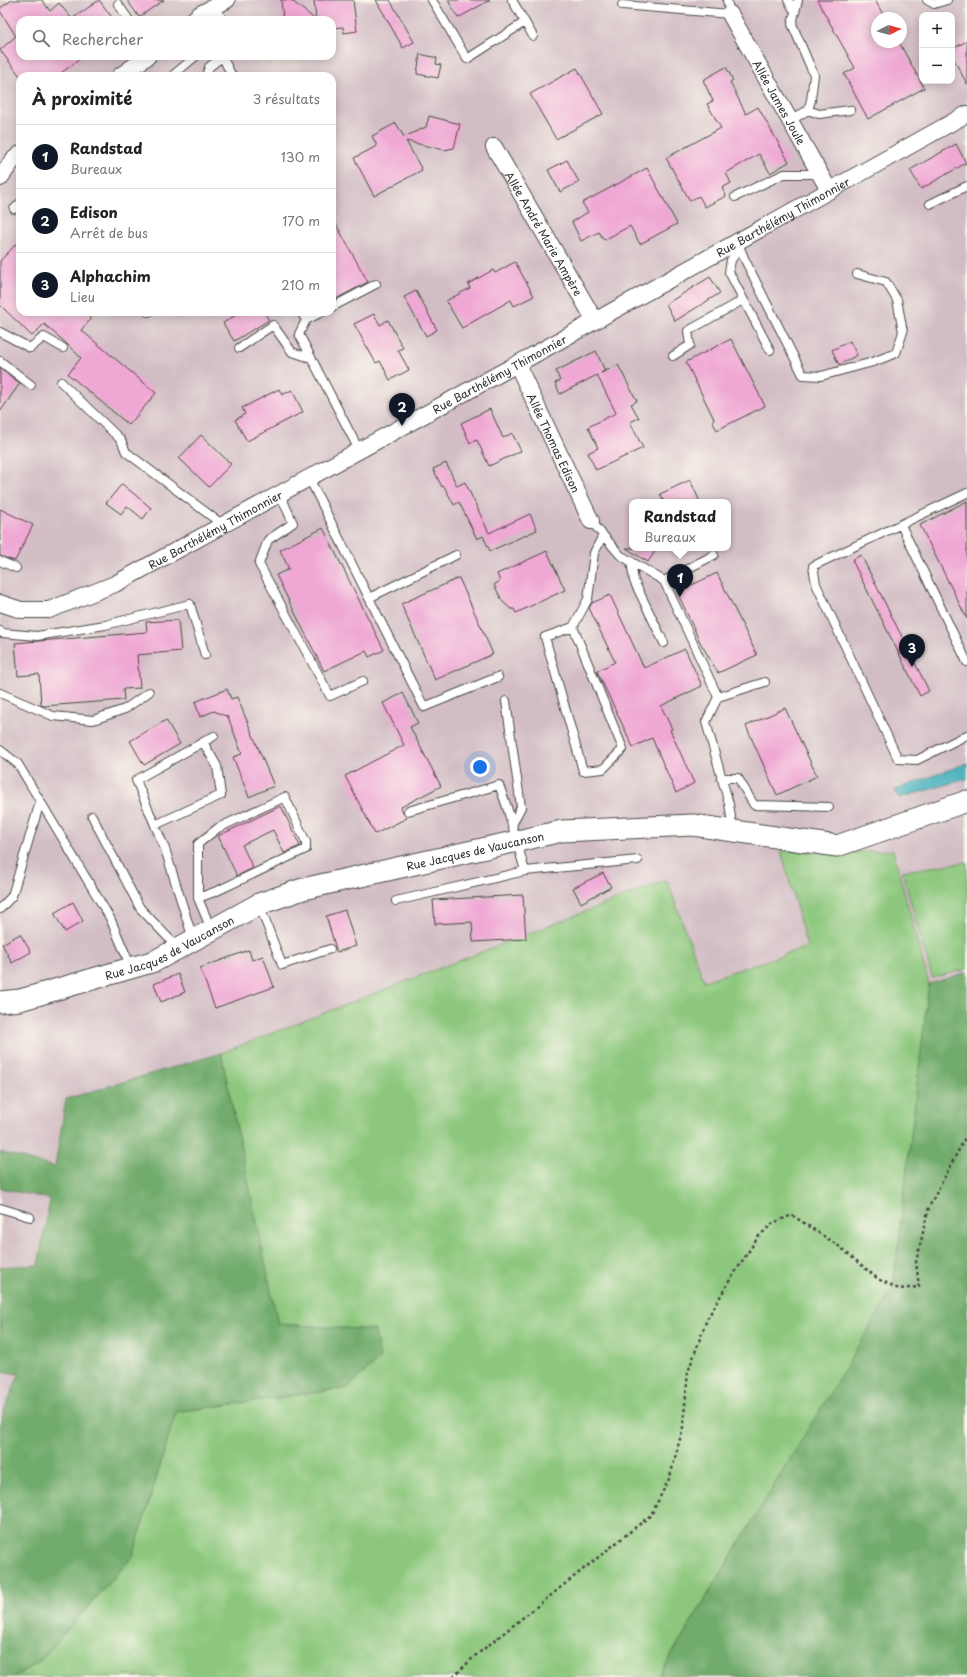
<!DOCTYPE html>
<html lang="fr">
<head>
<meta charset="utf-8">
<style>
	body { margin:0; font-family:"Playpen Sans",sans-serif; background:#f2f2f2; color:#222 }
	.controls { position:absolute; right:12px; top:12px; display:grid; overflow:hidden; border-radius:8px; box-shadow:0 2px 10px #0003 }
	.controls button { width:36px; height:36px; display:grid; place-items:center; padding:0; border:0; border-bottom:1px solid #e0e0e0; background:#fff; color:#222; font:20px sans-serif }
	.compass { position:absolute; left:871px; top:12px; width:36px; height:36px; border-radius:50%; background:#fff; box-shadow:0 2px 10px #0003; rotate:84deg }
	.you { position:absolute; left:480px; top:767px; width:14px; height:14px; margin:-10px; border:3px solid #fff; border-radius:50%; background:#1a73e8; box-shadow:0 0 0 6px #1a73e833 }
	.badge { display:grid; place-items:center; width:26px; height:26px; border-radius:50%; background:#111827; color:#fff; font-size:13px; font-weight:700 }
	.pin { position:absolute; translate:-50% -33px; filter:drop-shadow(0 1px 2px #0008) }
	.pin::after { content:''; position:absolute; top:21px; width:14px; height:12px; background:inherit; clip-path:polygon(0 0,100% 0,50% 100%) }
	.popup { position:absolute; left:629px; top:499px; width:102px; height:52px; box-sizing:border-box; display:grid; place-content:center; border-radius:8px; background:#fff; filter:drop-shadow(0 1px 3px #0005); font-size:13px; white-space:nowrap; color:#767676 }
	.popup b { font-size:15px; color:#222 }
	.popup::after { content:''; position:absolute; left:50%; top:100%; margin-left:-8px; border:8px solid transparent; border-top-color:#fff }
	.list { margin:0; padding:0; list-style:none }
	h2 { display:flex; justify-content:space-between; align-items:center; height:52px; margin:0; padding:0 16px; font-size:17px }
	h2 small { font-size:13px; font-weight:400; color:#767676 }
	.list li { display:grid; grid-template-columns:26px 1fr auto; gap:12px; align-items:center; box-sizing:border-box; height:64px; padding:0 16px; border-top:1px solid #e0e0e0 }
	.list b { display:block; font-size:15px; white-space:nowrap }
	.list p { margin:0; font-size:13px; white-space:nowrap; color:#767676 }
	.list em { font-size:13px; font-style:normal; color:#767676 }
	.icon { flex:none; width:22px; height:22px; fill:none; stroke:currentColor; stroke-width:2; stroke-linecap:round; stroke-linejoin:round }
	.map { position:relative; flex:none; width:967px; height:1677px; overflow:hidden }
	.search { position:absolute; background:#fff; box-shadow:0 2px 10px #0003; left:16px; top:16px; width:320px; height:44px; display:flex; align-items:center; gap:10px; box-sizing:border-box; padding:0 14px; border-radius:12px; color:#767676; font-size:15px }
	.panel { position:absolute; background:#fff; box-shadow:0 2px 10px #0003; left:16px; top:72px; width:320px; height:244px; border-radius:12px }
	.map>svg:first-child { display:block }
	.industrial { fill:#d2bdc5; fill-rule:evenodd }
	.green { fill:#8cc77d; stroke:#5c7954 }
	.forest { fill:#71ac6c; stroke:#4e6c4c }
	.water { fill:#3eadbc; stroke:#346c74 }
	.building { fill:#efa7d4 }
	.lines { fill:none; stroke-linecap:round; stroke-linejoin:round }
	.service-casing { stroke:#494844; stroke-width:10 }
	.minor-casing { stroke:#494844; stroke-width:18 }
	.tertiary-casing { stroke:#494844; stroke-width:23 }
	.path { stroke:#494844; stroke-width:2.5; stroke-dasharray:3 3; stroke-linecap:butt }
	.service { stroke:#fff; stroke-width:8 }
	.minor { stroke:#fff; stroke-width:16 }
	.tertiary { stroke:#fff; stroke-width:21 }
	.labels { text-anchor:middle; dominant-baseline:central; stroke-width:4; stroke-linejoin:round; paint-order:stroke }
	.street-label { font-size:11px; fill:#2b2b2b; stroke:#fbf7ec }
</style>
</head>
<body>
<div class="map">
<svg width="967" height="1677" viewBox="0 0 967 1677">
	<rect width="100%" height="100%" fill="#fbf7ec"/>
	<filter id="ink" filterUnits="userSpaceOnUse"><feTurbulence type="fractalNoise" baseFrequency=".025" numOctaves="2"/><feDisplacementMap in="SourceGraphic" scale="8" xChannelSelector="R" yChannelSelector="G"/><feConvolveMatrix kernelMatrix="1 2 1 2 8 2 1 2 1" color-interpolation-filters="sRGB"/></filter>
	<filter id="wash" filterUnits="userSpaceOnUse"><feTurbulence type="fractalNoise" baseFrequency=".012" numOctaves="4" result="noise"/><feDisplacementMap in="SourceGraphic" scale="16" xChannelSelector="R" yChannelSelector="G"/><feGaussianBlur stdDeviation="0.9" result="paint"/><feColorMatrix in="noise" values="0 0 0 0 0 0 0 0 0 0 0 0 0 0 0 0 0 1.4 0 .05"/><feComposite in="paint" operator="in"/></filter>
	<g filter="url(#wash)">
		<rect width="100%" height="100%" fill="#f1e9cf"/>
		<path class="industrial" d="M0,0H967V972L929,984L892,850L838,853L781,850L807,948L704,981L667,881L221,1053L66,1099L19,1374L0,1422ZM922,15H952V81H922ZM877,18H901V42H877ZM20,20H332V56H20ZM20,76H332V312H20ZM632,502H728V548H632Z"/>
		<path class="green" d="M781,850L838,853L893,850L929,984L893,1289L658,1677H13L38,1663L133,1556L176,1412L348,1388L375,1330L278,1324L221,1053L667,880L704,981L807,947Z
			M967,862V969L932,978L902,871Z"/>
		<path class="forest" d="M967,972V1677H658L893,1289L929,984Z
			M221,1053L278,1324L375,1330L380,1358L348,1388L176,1412L133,1556L38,1663L13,1677H0V1422L19,1374L0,1371V1267L38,1265L50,1199L0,1188V1152L55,1167L66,1099Z"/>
		<path class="water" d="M967,763V779L899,798L895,790Z"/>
		<g id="blocks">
			<path class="building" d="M12,0H42L50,11L59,3L72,19L99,0L114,20H20V56H84L57,76H20L0,50L16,36L0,11V8Z
				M127,0H164L139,17Z
				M281,0H291L316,20H283Z
				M314,0H353L357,31L344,33L343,27L332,28V20H316Z
				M376,0H390L414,42L403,48Z
				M448,0H490L458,18Z
				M817,0H875L885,18H877V42H899L924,88L868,119L844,74L855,68Z
				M967,41V84L952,56V49Z
				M420,54L437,58L436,64L441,65L438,78L417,74Z
				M726,67L733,80L730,82L746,114L758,107L789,162L770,173L759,154L726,173L731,183L722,188L726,196L705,207L699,196L690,201L666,158L721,128L707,104L713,101L703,80Z
				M577,68L603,114L556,139L530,94Z
				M429,116L460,124L454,148L444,150L406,141L422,170L374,196L354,158L377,146L372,136L396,123L404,137L426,127Z
				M956,144L966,163L921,189L910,170Z
				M567,160L579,182L560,192L548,170Z
				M647,168L677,224L640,244L630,226L604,240L599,232L581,241L572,222L588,212L582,203Z
				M332,217L368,282L332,301Z
				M20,240V312H84L91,319L81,330L156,393L129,425L68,374L81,358L66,343L44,324L32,336L0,305V261Z
				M515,262L534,296L514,306L511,300L462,328L446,301L470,288L468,284L493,270L495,273Z
				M710,277L720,293L675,321L666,304Z
				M416,291L437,330L426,336L404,297Z
				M241,312H264L269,320L234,341L223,323Z
				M374,314L380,325L388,320L403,348L398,350L409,370L390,380L380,361L376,363L354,324Z
				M731,339L765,406L717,430L713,423L714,419L686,362Z
				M850,341L857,355L839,365L832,350Z
				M596,351L605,371L601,373L618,365L637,401L631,404L639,418L630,422L643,448L596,470L588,453L598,448L588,427L616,413L597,375L560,394L555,383L560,381L556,371Z
				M0,369L20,383L0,412Z
				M279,389L282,395L292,390L303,412L247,441L235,420L245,414L242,408Z
				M490,409L503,438L512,433L521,451L489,466L477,440L470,443L461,423Z
				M201,435L231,464L209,487L179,458Z
				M446,463L457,486L465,482L489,533L530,514L537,530L490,551L483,536L477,539L459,502L454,505L444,486L442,487L433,469Z
				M690,480L700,502H664L660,494Z
				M122,484L151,508L143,519L127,506L121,514L106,503Z
				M967,501V619L920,525Z
				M0,509L33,525L15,561L0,556Z
				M323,528L384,650L369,657L366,651L324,671L276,575L289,569L280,550Z
				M626,548H657L648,562Z
				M547,551L565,590L516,613L514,609H511L503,602L494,585L500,581L497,574Z
				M861,555L929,691L920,696L852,560Z
				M717,573L757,655L718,673L700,642L677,592Z
				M459,578L493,654L435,680L401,604Z
				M610,595L644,668L685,649L702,686L661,706L672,729L670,730L694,783L676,793L652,738L633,747L597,671L615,662L589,608L592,603Z
				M178,620L181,651L137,655L140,688L123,689L124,700L44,706L41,705L39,674L18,676L15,643L147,632L146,622Z
				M227,689L231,699L237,697L274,786L249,797L233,757L242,754L228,717L214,711L200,717L195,702Z
				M403,693L418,723L410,727L441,786L401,807L403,813L407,818L375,834L345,776L404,745L383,703Z
				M785,708L817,776L777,795L746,726Z
				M166,720L180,744L144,765L130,741Z
				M281,806L300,846L284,853L273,830L242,845L253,868L237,876L218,836Z
				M603,873L611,887L581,903L573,888Z
				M523,895L526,939L473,942L472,922L435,924L433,900Z
				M73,902L83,921L65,932L54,913Z
				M345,910L356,946L337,952L326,916Z
				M20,934L31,952L12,963L2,944Z
				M249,950L252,960L263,956L274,987L215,1008L200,968Z
				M178,974L185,992L161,1002L154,984Z"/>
		</g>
	</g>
	<g filter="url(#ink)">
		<use href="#blocks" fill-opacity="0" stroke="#494844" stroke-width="1"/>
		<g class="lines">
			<defs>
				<path id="service" d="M432,0L467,59L525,22
					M512,0L533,36
					M788,0L795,12
					M798,0L792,24L814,75L811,100L808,110
					M927,0L934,4L947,0
					M118,4L129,20
					M216,4L222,20
					M622,5L730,14L727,0
					M222,56L232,76
					M172,76L196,56
					M206,76L209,67L222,57
					M790,121L808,110L819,114L850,110
					M735,197L784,174H820
					M930,204L967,186
					M14,209L20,203
					M737,241L745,260L803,375L821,376L873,362L896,353L903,332L897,300L886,282L857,274
					M740,248L731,260L729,272L770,350
					M332,307L376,284
					M148,312H149
					M301,312L306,320L322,312
					M306,320L299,334L359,450
					M0,332L30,348L44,337L63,348
					M239,348L273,325L292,352L311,358
					M673,356L690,345L688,331L743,300
					M0,361L31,385
					M61,382L121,440L126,452L223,525
					M309,478L369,598L456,555
					M967,493L813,566L816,584L898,759L917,760L967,735
					M280,494L293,523L268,540L259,564L330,696L363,681
					M591,521L620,555L664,581L718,697L706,722L729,804L733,830
					M901,525L967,662
					M0,561L16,568
					M631,561L634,581L664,643
					M664,581L714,555
					M369,598L424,707L498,677
					M573,627L545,637L583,771L603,769L623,749L573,627L588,599L594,553L603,535
					M0,631L2,633L37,636L105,625L190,604L205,655
					M0,693L53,716L93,720L125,709L149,692
					M718,697L765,682
					M506,701L521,807L512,825
					M0,750L18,764L110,918L131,967
					M721,778H738L754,805L829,807
					M408,811L499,785L507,807L525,871
					M92,816L140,908L178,948
					M155,825L221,795L217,766L203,742
					M198,898V844L218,828L285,797L306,842V849L217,891L198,898L211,929
					M396,901L525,871L638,860
					M259,904L282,965L330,949
					M0,909L12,896L40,802
					M193,939L165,849L136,780L214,736
					M0,1208L30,1217"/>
				<g id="minor">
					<path id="s1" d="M730,14L829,190"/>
					<path d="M193,20L200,14L227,0"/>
					<path d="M120,76L148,56"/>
					<path id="s2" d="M494,147L594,319"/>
					<path d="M0,178L13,160L20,154"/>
					<path id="s3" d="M517,364L591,521"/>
					<path id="s4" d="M0,603L21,610H49L115,584L539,352L967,114"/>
				</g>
				<g id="tertiary">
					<path id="s5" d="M0,1002L20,1000L155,961L259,904L303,889L562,831L693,825L837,846L967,801"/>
				</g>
			</defs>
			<use href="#service" class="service-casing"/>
			<use href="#minor" class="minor-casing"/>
			<use href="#tertiary" class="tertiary-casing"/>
			<path class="path" d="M453,1677L475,1656L651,1515L670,1477L683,1427L688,1372L707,1319L730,1280L758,1237L773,1223L792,1215L840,1247L878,1279L899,1289L919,1287L916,1262L929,1207L967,1134"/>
			<use href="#service" class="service"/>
			<use href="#minor" class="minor"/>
			<use href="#tertiary" class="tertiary"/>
		</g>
	</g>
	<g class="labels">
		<g class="street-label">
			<text stroke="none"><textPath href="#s1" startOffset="101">Allée James Joule</textPath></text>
			<text stroke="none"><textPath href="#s4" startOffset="883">Rue Barthélémy Thimonnier</textPath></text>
			<text stroke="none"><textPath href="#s2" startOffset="100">Allée André Marie Ampère</textPath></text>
			<text stroke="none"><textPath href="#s4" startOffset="559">Rue Barthélémy Thimonnier</textPath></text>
			<text stroke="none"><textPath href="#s3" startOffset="87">Allée Thomas Edison</textPath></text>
			<text stroke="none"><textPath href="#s4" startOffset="235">Rue Barthélémy Thimonnier</textPath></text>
			<text stroke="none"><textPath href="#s5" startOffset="502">Rue Jacques de Vaucanson</textPath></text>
			<text stroke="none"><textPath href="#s5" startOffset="179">Rue Jacques de Vaucanson</textPath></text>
		</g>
	</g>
</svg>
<div class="controls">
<button>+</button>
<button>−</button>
</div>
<svg class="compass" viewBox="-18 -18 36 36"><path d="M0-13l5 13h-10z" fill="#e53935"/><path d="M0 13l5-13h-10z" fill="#767676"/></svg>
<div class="you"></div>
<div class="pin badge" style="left:680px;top:597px">1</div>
<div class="popup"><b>Randstad</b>Bureaux</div>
<div class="pin badge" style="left:402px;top:426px">2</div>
<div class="pin badge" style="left:912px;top:667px">3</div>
<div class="search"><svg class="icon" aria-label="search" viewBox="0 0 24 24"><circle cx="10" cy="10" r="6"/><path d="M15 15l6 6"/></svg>Rechercher</div>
<section class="panel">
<h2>À proximité<small>3 résultats</small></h2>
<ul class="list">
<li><span class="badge">1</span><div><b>Randstad</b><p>Bureaux</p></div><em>130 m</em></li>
<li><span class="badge">2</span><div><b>Edison</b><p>Arrêt de bus</p></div><em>170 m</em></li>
<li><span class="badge">3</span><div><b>Alphachim</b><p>Lieu</p></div><em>210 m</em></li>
</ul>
</section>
</div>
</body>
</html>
